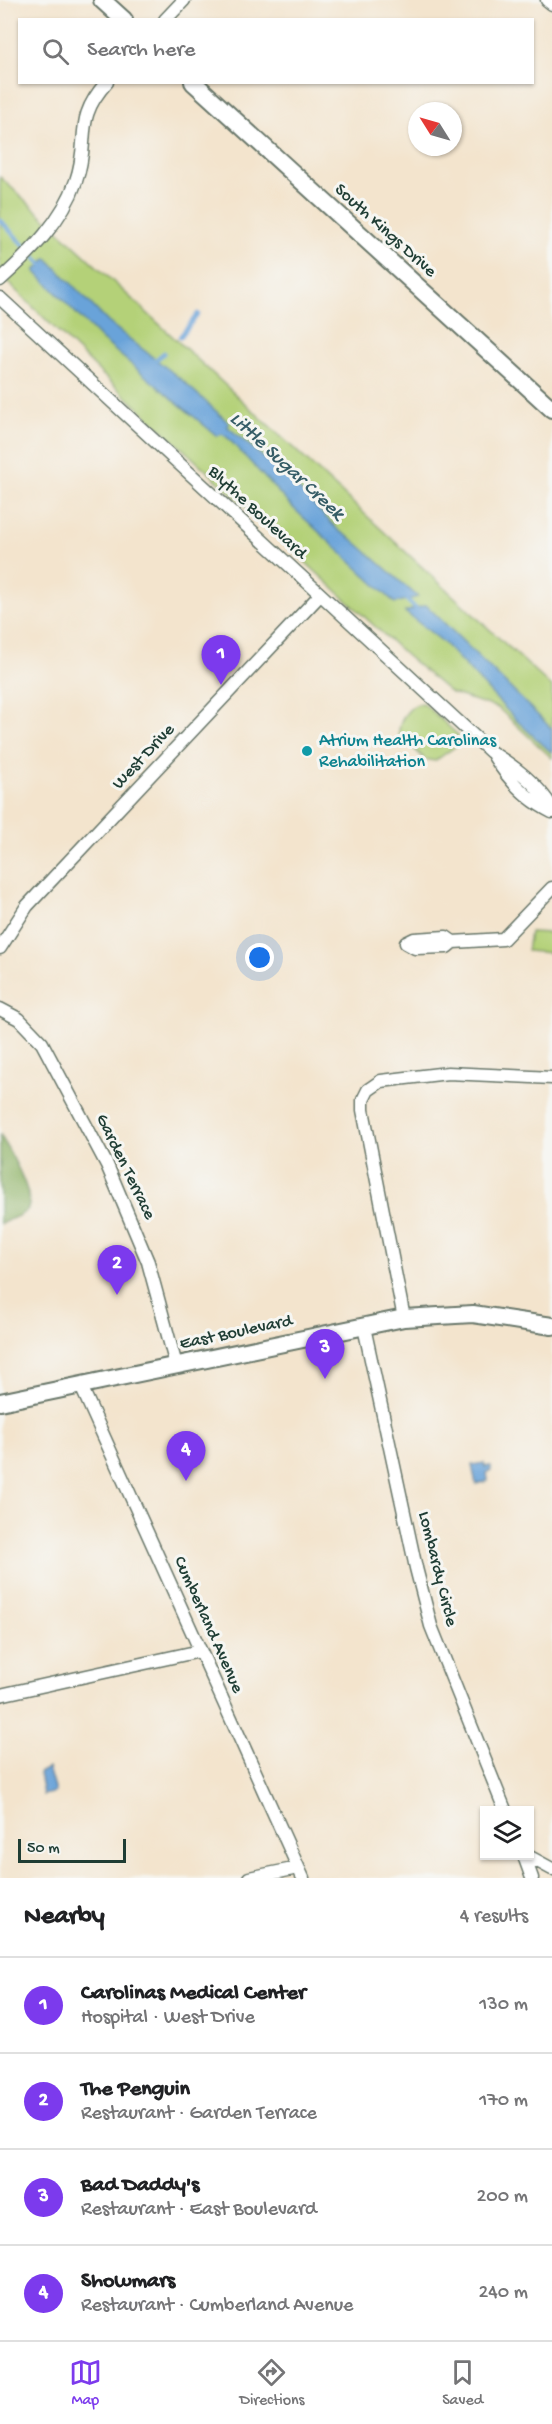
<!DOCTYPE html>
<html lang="en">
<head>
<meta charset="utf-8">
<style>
	body { margin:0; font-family:"Gochi Hand",sans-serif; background:#f6f6f6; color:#202124 }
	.controls { position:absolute; right:18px; bottom:18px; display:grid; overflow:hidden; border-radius:0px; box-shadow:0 2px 4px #0004 }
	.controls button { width:54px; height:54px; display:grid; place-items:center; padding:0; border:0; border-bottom:2px solid #e0e0e0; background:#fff; color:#202124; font:30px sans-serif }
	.compass { position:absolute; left:408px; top:102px; width:54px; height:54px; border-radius:50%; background:#fff; box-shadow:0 2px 4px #0004; rotate:307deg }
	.scale { position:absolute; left:18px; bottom:15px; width:108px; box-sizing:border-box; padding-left:6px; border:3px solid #1f3d34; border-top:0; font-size:16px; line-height:21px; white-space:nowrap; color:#1f3d34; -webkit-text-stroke:4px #f6f6f2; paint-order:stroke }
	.you { position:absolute; left:260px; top:958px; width:21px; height:21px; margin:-15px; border:4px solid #fff; border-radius:50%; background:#1a73e8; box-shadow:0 0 0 9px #1a73e833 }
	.badge { display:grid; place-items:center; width:39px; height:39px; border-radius:50%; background:#7c3aed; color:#fff; font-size:20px; font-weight:700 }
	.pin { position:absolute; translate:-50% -50px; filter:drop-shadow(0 2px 3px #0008) }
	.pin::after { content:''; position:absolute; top:32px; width:21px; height:18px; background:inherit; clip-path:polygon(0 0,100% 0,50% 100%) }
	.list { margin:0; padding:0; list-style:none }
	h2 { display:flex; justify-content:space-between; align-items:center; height:78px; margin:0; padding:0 24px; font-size:26px }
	h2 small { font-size:20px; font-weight:400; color:#757577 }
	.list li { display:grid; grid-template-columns:39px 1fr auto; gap:18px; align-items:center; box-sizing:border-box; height:96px; padding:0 24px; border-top:2px solid #e0e0e0 }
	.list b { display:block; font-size:22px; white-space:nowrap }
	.list p { margin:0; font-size:20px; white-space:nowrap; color:#757577 }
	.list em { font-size:20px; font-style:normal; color:#757577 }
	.icon { flex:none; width:33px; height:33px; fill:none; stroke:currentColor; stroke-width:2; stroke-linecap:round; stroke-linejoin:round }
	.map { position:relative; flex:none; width:552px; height:1878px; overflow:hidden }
	.search { position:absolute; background:#fff; box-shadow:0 2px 4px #0004; left:18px; right:18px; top:18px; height:66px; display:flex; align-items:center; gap:15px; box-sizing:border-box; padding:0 21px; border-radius:0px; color:#757577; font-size:22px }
	.sheet { height:462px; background:#fff }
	nav { display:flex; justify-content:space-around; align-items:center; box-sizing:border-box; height:84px; border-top:2px solid #e0e0e0; background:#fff; font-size:16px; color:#757577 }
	nav a { display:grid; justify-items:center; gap:3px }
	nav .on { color:#7c3aed }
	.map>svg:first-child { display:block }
	.green { fill:#b4d178; stroke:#6a8756; stroke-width:1.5 }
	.forest { fill:#8fb368; stroke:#57784e; stroke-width:1.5 }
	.water { fill:#69a3d9; stroke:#447086; stroke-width:1.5 }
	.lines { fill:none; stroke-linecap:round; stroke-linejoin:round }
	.stream { stroke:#69a3d9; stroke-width:4.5 }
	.street-casing { stroke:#69776a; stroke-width:15 }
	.secondary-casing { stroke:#69776a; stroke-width:20 }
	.street { stroke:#fff; stroke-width:12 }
	.secondary { stroke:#fff; stroke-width:16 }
	.culture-dot { fill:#0f9aa8; stroke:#f6f6f2; stroke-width:2 }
	.labels { text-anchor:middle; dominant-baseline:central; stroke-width:6; stroke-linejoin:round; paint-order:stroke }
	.street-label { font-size:18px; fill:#1f3d34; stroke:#f6f6f2 }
	.culture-label { font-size:18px; fill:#0d838f; stroke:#f6f6f2; text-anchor:start }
	.water-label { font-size:20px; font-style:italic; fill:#355c66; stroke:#f6f6f2 }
</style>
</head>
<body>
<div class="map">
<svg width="552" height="1878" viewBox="0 0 552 1878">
	<rect width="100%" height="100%" fill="#f6f6f2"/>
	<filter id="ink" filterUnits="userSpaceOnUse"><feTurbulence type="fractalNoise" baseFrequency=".0167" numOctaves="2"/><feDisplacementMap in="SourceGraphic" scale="12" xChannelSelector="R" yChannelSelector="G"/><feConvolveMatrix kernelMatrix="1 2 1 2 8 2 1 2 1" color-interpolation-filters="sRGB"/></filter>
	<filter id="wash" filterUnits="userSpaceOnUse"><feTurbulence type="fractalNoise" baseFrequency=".008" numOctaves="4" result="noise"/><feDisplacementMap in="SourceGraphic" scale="24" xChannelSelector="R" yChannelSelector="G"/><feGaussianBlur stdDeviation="1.35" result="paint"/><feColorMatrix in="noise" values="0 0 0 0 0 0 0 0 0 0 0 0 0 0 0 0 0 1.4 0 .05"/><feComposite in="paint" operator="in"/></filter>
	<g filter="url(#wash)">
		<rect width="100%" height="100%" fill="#f3e4cd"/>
		<path class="green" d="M0,177L552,687V758L498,708L451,693L407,656L105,377L0,275Z
			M423,703L458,735L456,746L435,761L425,759L399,735C398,721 409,704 423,703Z
			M530,932L552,933V953L527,951Z"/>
		<path class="forest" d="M0,1134C7,1147 39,1200 26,1211C19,1217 8,1220 0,1224Z"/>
		<path class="water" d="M47,258L108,322L182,380L229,423L228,427L291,481L339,531L352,539L418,597L395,603L290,505L228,438L222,434L217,436L101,339L35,271Z
			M426,605L552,729V753L517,721L443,642L405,612Z
			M484,1463L485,1467L490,1466L491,1471L487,1472L488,1481L476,1484L472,1465Z
			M48,1768L55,1792L43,1795L39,1773Z"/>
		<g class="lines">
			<path class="stream" d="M0,220L45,268
				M180,337L198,314
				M152,363L164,353
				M403,596L418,611"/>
		</g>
	</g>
	<g filter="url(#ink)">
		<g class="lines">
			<defs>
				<path id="street" d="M547,0L552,4
					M165,20L184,0
					M0,280C30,253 63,220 76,181C91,138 72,121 107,82
					M0,298L491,752C515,767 538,784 552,808
					M494,756C508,779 527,800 552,812
					M406,943L414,939L446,937L453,942L503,939L552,888
					M406,943L415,948L447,947L453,942
					M0,948L27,906L320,595
					M0,1009L19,1019L42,1043L107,1165L148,1262L176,1365
					M404,1318L363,1110V1100L368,1090L381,1081L448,1073L552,1078
					M364,1327L416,1568L431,1626L505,1810
					M81,1386L303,1878
					M0,1695L200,1651
					M524,1856L532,1878
					M528,1856L552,1869
					M249,1878L298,1868"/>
				<path id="secondary" d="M102,0L124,20
					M193,82L552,409
					M0,1402L404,1318L473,1314L552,1326"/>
			</defs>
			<use href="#street" class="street-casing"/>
			<use href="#secondary" class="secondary-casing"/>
			<use href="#street" class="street"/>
			<use href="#secondary" class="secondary"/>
		</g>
	</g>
	<circle class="culture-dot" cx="307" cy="751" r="6"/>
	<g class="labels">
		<g class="street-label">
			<text transform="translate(385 231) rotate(42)">South Kings Drive</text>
			<text transform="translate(257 513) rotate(43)">Blythe Boulevard</text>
			<text transform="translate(144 757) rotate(-47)">West Drive</text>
			<text transform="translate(125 1167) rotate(64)">Garden Terrace</text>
			<text transform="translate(236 1333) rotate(-12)">East Boulevard</text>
			<text transform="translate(437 1569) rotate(76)">Lombardy Circle</text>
			<text transform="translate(208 1625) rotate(66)">Cumberland Avenue</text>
		</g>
		<g class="culture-label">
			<text x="319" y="741">Atrium Health Carolinas<tspan x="319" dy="21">Rehabilitation</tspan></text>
		</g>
		<g class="water-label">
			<text transform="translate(286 467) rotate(43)">Little Sugar Creek</text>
		</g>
	</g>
</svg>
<div class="controls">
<button><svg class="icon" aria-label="layers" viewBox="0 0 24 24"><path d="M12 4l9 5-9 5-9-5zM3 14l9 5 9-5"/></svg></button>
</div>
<svg class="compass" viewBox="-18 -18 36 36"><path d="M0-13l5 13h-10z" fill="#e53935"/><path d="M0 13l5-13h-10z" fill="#757577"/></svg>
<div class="scale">50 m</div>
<div class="you"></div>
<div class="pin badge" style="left:221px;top:685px">1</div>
<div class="pin badge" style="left:117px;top:1295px">2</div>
<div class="pin badge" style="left:325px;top:1379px">3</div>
<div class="pin badge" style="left:186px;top:1481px">4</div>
<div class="search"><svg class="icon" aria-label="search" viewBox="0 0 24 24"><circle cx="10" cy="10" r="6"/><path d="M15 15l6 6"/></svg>Search here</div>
</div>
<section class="sheet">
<h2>Nearby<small>4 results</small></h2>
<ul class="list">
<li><span class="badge">1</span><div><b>Carolinas Medical Center</b><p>Hospital · West Drive</p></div><em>130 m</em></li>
<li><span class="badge">2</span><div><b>The Penguin</b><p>Restaurant · Garden Terrace</p></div><em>170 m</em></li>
<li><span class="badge">3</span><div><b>Bad Daddy's</b><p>Restaurant · East Boulevard</p></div><em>200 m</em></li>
<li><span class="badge">4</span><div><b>Showmars</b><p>Restaurant · Cumberland Avenue</p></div><em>240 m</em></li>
</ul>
</section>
<nav>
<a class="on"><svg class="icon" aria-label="map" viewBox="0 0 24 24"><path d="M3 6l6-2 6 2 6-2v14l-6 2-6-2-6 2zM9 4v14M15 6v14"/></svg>Map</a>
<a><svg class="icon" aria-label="directions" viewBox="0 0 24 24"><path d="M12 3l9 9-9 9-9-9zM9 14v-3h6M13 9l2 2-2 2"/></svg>Directions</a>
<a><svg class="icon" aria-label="saved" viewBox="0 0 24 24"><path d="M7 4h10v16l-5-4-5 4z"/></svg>Saved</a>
</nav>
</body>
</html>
